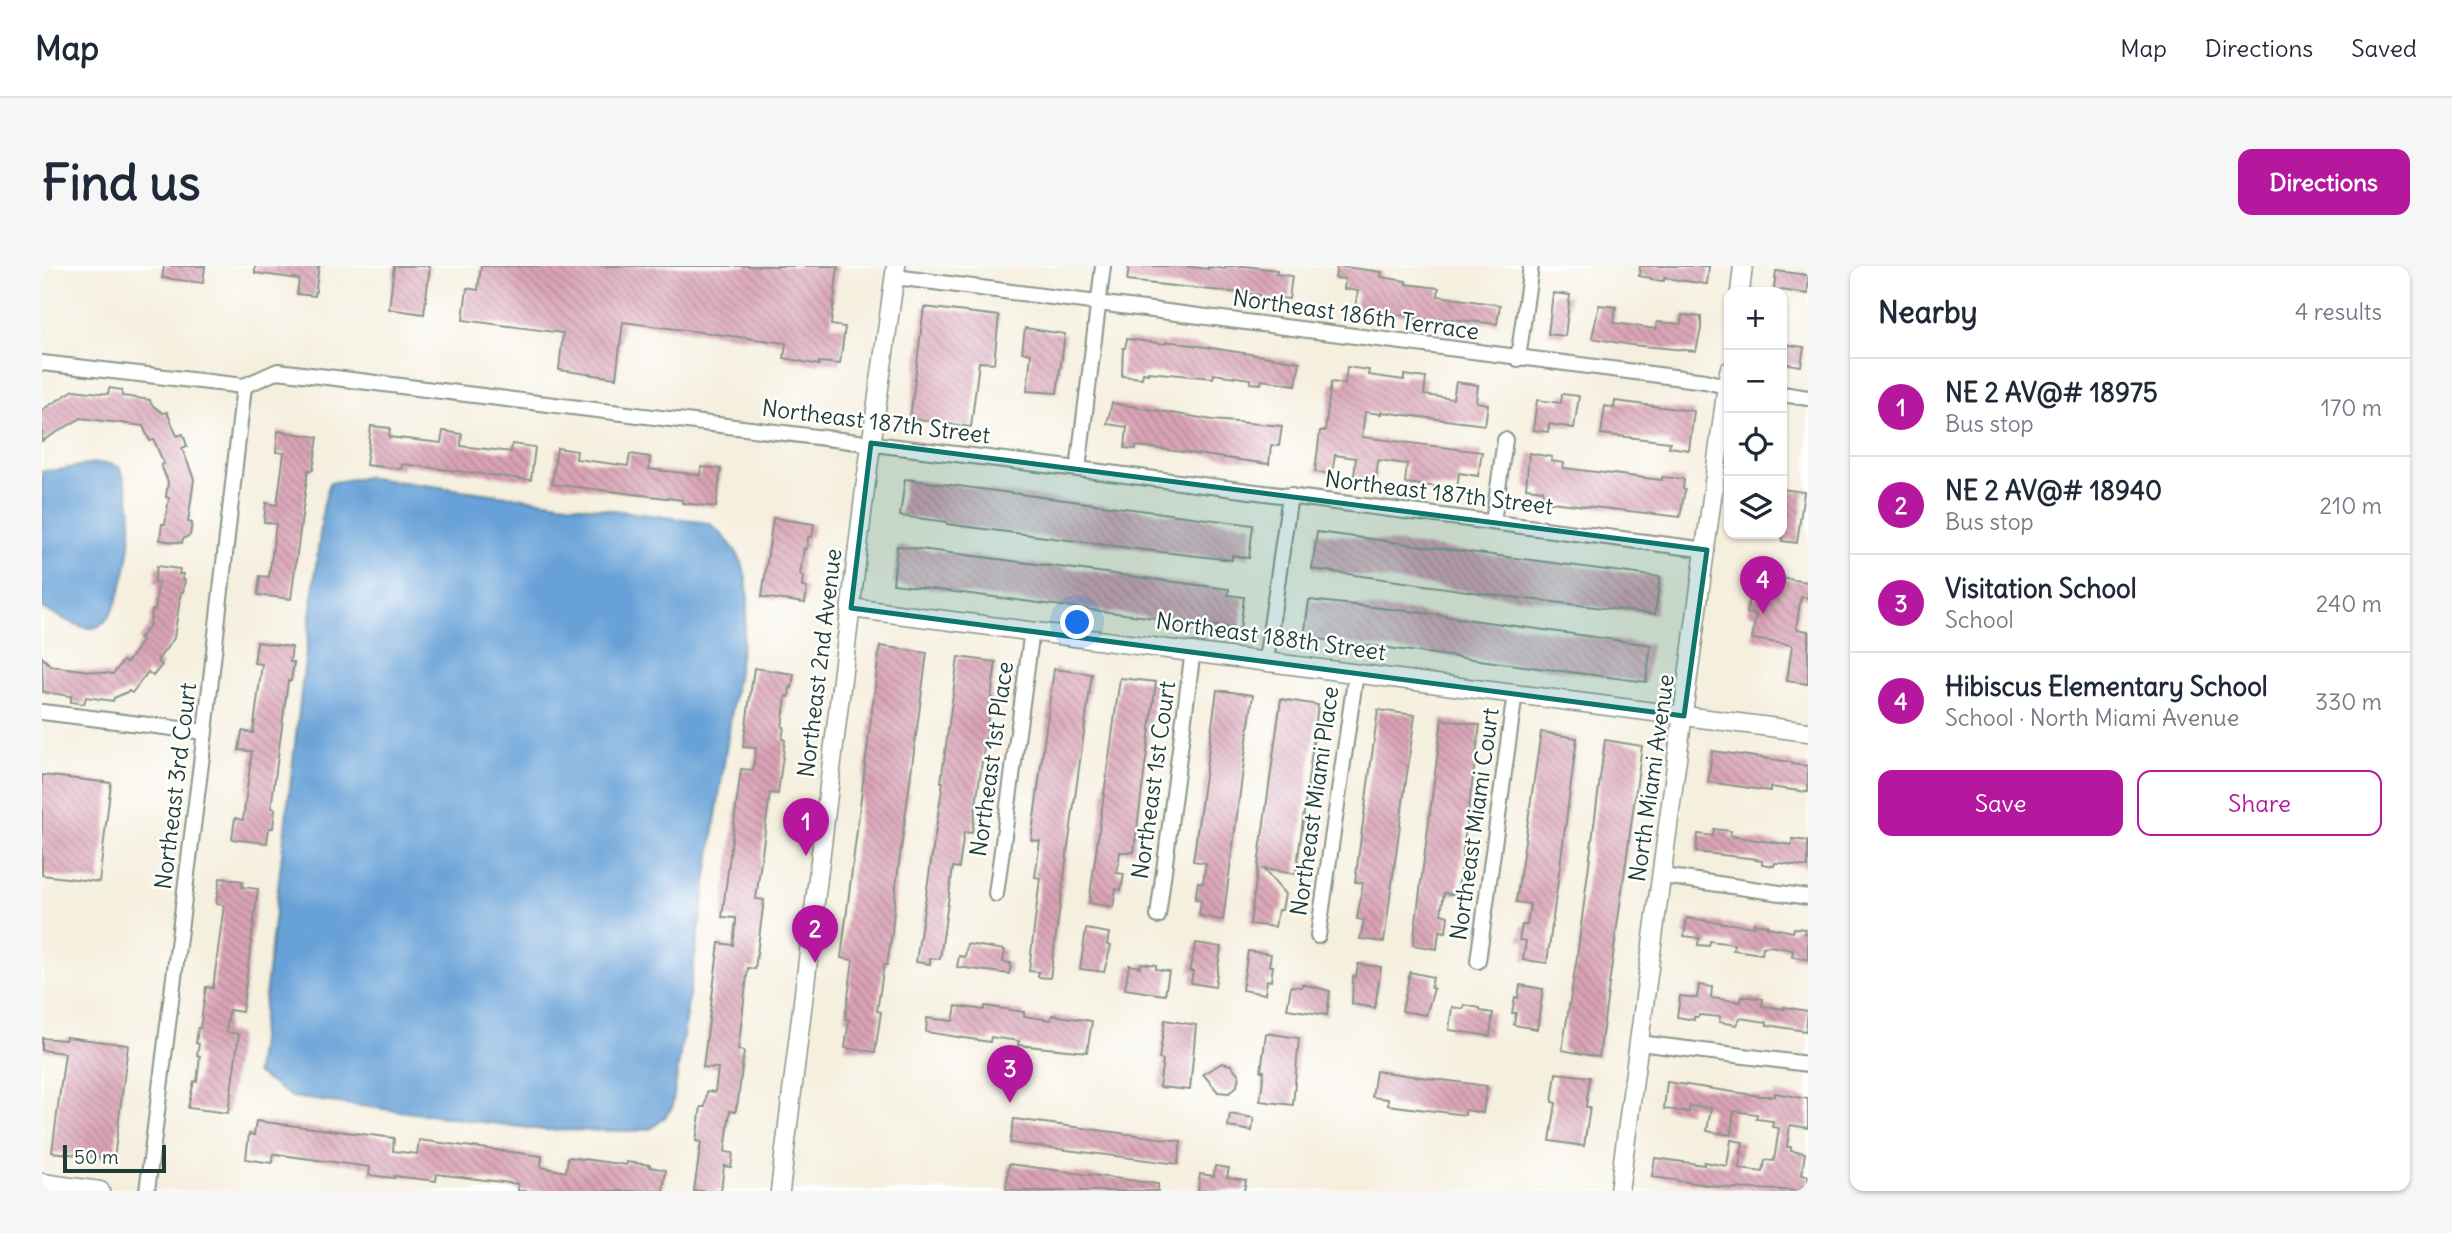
<!DOCTYPE html>
<html lang="en">
<head>
<meta charset="utf-8">
<style>
	body { margin:0; font-family:Delius,sans-serif; background:#f6f6f7; color:#1f2937 }
	.controls { position:absolute; right:21px; top:21px; display:grid; overflow:hidden; border-radius:14px; box-shadow:0 2px 5px #0004 }
	.controls button { width:63px; height:63px; display:grid; place-items:center; padding:0; border:0; border-bottom:2px solid #e0e1e3; background:#fff; color:#1f2937; font:35px sans-serif }
	.scale { position:absolute; left:21px; bottom:18px; width:103px; box-sizing:border-box; padding-left:7px; border:4px solid #1f3d34; border-top:0; font-size:19px; line-height:24px; white-space:nowrap; color:#1f3d34; -webkit-text-stroke:5px #fff; paint-order:stroke }
	.you { position:absolute; left:1036px; top:357px; width:24px; height:24px; margin:-18px; border:5px solid #fff; border-radius:50%; background:#1a73e8; box-shadow:0 0 0 10px #1a73e833 }
	.badge { display:grid; place-items:center; width:46px; height:46px; border-radius:50%; background:#b5179e; color:#fff; font-size:23px; font-weight:700 }
	.pin { position:absolute; translate:-50% -58px; filter:drop-shadow(0 2px 4px #0008) }
	.pin::after { content:''; position:absolute; top:37px; width:24px; height:21px; background:inherit; clip-path:polygon(0 0,100% 0,50% 100%) }
	.list { margin:0; padding:0; list-style:none }
	h2 { display:flex; justify-content:space-between; align-items:center; height:91px; margin:0; padding:0 28px; font-size:30px }
	h2 small { font-size:23px; font-weight:400; color:#747a83 }
	.list li { display:grid; grid-template-columns:46px 1fr auto; gap:21px; align-items:center; box-sizing:border-box; height:98px; padding:0 28px; border-top:2px solid #e0e1e3 }
	.list b { display:block; font-size:26px; white-space:nowrap }
	.list p { margin:0; font-size:23px; white-space:nowrap; color:#747a83 }
	.list em { font-size:23px; font-style:normal; color:#747a83 }
	.actions { display:flex; gap:14px; padding:21px 28px }
	.actions a { flex:1; padding:16px 0; border:2px solid #b5179e; border-radius:14px; text-align:center; font-size:24px; color:#b5179e }
	.actions .main { background:#b5179e; color:#fff }
	.icon { flex:none; width:38px; height:38px; fill:none; stroke:currentColor; stroke-width:2; stroke-linecap:round; stroke-linejoin:round }
	.map { position:relative; flex:none; width:1766px; height:925px; overflow:hidden; border-radius:14px }
	header { display:flex; align-items:center; gap:42px; box-sizing:border-box; height:98px; padding:0 35px; background:#fff; border-bottom:2px solid #e0e1e3 }
	header strong { font-size:33px }
	nav { display:flex; gap:38px; margin-inline-start:auto; font-size:24px }
	.intro { display:flex; align-items:center; justify-content:space-between; box-sizing:border-box; height:168px; padding:0 42px }
	h1 { margin:0; font-size:49px }
	.button { padding:18px 32px; border-radius:14px; background:#b5179e; color:#fff; font-size:24px; font-weight:700 }
	main { display:flex; gap:42px; padding:0 42px }
	aside { flex:1; background:#fff; border-radius:14px; box-shadow:0 2px 5px #0004 }
	.map>svg:first-child { display:block }
	.water { fill:#67a1d7; stroke:#436f86; stroke-width:2 }
	.building { fill:url(#building-back-hatch) }
	.lines { fill:none; stroke-linecap:round; stroke-linejoin:round }
	.minor-casing { stroke:#8a9689; stroke-width:18 }
	.tertiary-casing { stroke:#8a9689; stroke-width:21 }
	.minor { stroke:#fff; stroke-width:14 }
	.tertiary { stroke:#fff; stroke-width:18 }
	.marked { fill:#0f766e; fill-opacity:0.2; stroke:#0f766e; stroke-width:5; stroke-linejoin:round }
	.labels { text-anchor:middle; dominant-baseline:central; stroke-width:5; stroke-linejoin:round; paint-order:stroke }
	.street-label { font-size:23px; fill:#1f3d34; stroke:#fff }
</style>
</head>
<body>
<header>
<strong>Map</strong>
<nav><a>Map</a><a>Directions</a><a>Saved</a></nav>
</header>
<div class="intro"><h1>Find us</h1><a class="button">Directions</a></div>
<main>
<div class="map">
<svg width="1766" height="925" viewBox="0 0 1766 925">
	<defs>
		<pattern id="building-back-hatch" width="6" height="6" patternUnits="userSpaceOnUse" patternTransform="scale(1.75)"><rect width="6" height="6" fill="#daa3b5"/><path d="M-1 5l2 2M0 0l6 6M5-1l2 2" fill="none" stroke="#b08694"/></pattern>
	</defs>
	<rect width="100%" height="100%" fill="#fff"/>
	<filter id="ink" filterUnits="userSpaceOnUse"><feTurbulence type="fractalNoise" baseFrequency=".0143" numOctaves="2"/><feDisplacementMap in="SourceGraphic" scale="14" xChannelSelector="R" yChannelSelector="G"/><feConvolveMatrix kernelMatrix="1 2 1 2 8 2 1 2 1" color-interpolation-filters="sRGB"/></filter>
	<filter id="wash" filterUnits="userSpaceOnUse"><feTurbulence type="fractalNoise" baseFrequency=".00686" numOctaves="4" result="noise"/><feDisplacementMap in="SourceGraphic" scale="28" xChannelSelector="R" yChannelSelector="G"/><feGaussianBlur stdDeviation="1.57" result="paint"/><feColorMatrix in="noise" values="0 0 0 0 0 0 0 0 0 0 0 0 0 0 0 0 0 1.4 0 .05"/><feComposite in="paint" operator="in"/></filter>
	<g filter="url(#wash)">
		<rect width="100%" height="100%" fill="#f5efde"/>
		<path class="water" d="M53,197L69,198L78,202C88,224 91,254 88,277C86,297 75,361 50,362C37,363 12,348 0,342V205L17,204Z
			M323,211L667,257C697,283 706,298 706,338L630,842L621,853L610,862L593,865L502,864L250,831L214,807L281,242L287,217Z"/>
		<g id="blocks">
			<path class="building" d="M122,0H163L161,17L120,12Z
				M213,0H277L273,30L255,28L257,13L213,7Z
				M352,0H388L382,48L347,43Z
				M439,0H796L789,59L803,61L798,98L777,96V99L742,92L744,77L581,56L574,112L517,104L521,67L421,54L425,22L436,24Z
				M1087,0H1143L1166,3V1L1183,3L1184,0H1203L1235,4L1234,8L1250,10L1247,33L1237,32V34L1217,31V29L1085,15Z
				M1295,0L1340,6L1339,11L1364,15V18L1397,22L1396,30L1458,39L1455,58L1409,53H1397L1396,55L1313,42L1316,25L1302,23L1303,13L1293,12Z
				M1598,0H1667L1665,18L1622,12V15L1609,14V12L1597,10Z
				M1734,5L1766,9V28L1732,23Z
				M1511,27L1528,29L1523,70L1506,68Z
				M1557,39L1574,41L1572,57L1614,63L1615,56L1639,58L1640,49L1659,51V63L1654,85L1589,79L1550,72Z
				M882,41L957,50L952,97L937,96L929,161L868,153Z
				M983,62L1023,68L1015,127L985,125L989,88L980,86Z
				M1085,73L1123,78L1124,76H1131L1258,96L1254,119L1220,114L1219,118L1208,117L1209,113L1172,108L1171,112L1106,106V108L1101,107L1100,112L1080,110L1081,82H1083Z
				M1740,78L1762,81L1759,100L1740,97Z
				M1305,101L1327,104L1326,109L1362,114V109L1384,112L1382,129L1411,133L1414,116L1436,119L1434,136L1446,138L1443,159L1339,146V148L1323,146L1320,171L1440,186L1436,210L1417,207L1415,223L1363,217L1365,198L1336,194L1334,212L1312,210L1314,192L1293,189L1290,208L1273,206L1278,165H1283L1289,116L1303,118Z
				M67,122L80,124V130L108,134L109,138L121,147L125,146L135,170L141,168L145,180L140,182L152,213L146,256L150,257L148,269L141,273L140,277L118,274L120,258H123L127,232L124,231L126,216L119,199L122,198L112,174L108,175L101,160L39,152L0,175V144L32,124L66,128Z
				M1520,128L1537,130L1532,162L1507,158L1506,166L1491,164L1495,134L1519,137Z
				M1573,135L1652,145L1647,184L1627,181L1628,176L1559,168L1563,140L1572,142Z
				M1070,137L1171,154L1240,160L1237,180L1229,179L1227,198L1104,181L1094,180V183L1083,182L1085,161L1065,158Z
				M329,160L348,162L347,171L399,177L401,165L420,168L419,180L469,186L470,178L493,181L489,214L360,198L359,203L324,199Z
				M236,165L276,171L271,204H266L249,333L216,329L218,310L227,311L234,258L222,256L224,237L235,239L242,187L234,186Z
				M515,182L535,185L534,193L586,200L588,188L608,191L607,203L658,209L659,201L679,203L674,241L640,237V234L510,218Z
				M1487,187L1510,191L1509,195L1522,197L1521,202L1620,214V211L1642,213L1641,223L1643,224L1638,251L1500,235L1501,224L1484,222Z
				M863,213L1211,259L1207,292L1190,289V294L1102,284L905,258V256L858,250Z
				M1740,223L1762,226L1755,277L1740,275Z
				M731,252L772,258L770,271H766L765,283L762,282L758,309L761,310L760,321L765,322L763,337L720,331Z
				M1275,266L1618,311L1613,348L1460,330L1270,303Z
				M855,280L1187,323L1186,329L1202,331L1198,363L851,318Z
				M115,300L138,303L137,308H141L140,313L143,314L141,326H139L132,372L115,395L120,399L111,410L106,406L90,427L87,425L72,432L71,435L44,431L42,438L29,436V430L1,426L0,391L9,400L71,408L81,395L85,397L100,375L97,373L107,361L110,344H113L116,317H112Z
				M1718,309L1766,316V332L1759,331L1754,363L1766,365V418L1745,415L1750,379L1710,373L1714,349L1705,347L1707,332L1715,333Z
				M1267,334L1366,345L1609,379L1604,416L1262,371Z
				M215,376L250,381L248,396H252L249,415H246L229,542L233,543L231,562H227L225,577L190,573L193,552L201,554L210,485L197,484L200,465L211,467L220,398L212,397Z
				M838,380L885,387L854,620L850,667L845,699H842L835,745L839,746L833,786L803,782L807,754L803,753L811,694L799,692Z
				M916,391L954,396L930,567L922,566L917,602L911,601L898,693L888,692V698L874,696L901,516H899Z
				M712,402L752,408L750,422L748,421L747,431L744,430L740,461H742L740,473L743,474L736,528L728,527L714,633L722,634L713,703L706,702L696,784L702,785L696,835L693,846L688,845L683,886L691,887L689,901L682,900L679,925H652L659,876L654,875L659,841H663L665,825L673,826L676,802L661,801L677,677L691,679L694,656V652L680,651L699,503L711,504L714,482L701,481Z
				M1012,403L1050,408L1008,712L996,711L997,706L987,705L998,612L993,611L998,575L989,574Z
				M1078,412L1114,416L1092,586H1078L1075,607L1082,608L1079,624L1074,623L1071,641L1047,637Z
				M1175,424L1211,429L1181,654L1157,650L1159,634L1153,633L1156,616L1161,617L1164,597L1151,595Z
				M1239,433L1276,439L1254,608L1221,603L1243,628L1240,644H1236L1233,661L1208,658Z
				M1336,444L1373,449L1342,676L1318,673L1322,654L1315,653L1321,617L1313,616Z
				M1400,453L1438,459L1415,629L1402,627L1399,648L1406,650L1404,666L1397,665L1395,683L1371,679Z
				M1499,466L1535,472L1505,697L1481,694L1484,675L1477,674L1480,659H1485L1488,638L1474,636Z
				M1563,474L1600,480L1557,791L1520,784L1535,691Z
				M1670,485L1750,496V498L1766,500V526L1728,521V525L1666,516Z
				M0,509L69,517L57,616L0,609Z
				M1672,563L1689,565L1688,570L1750,579V573L1766,575V601L1739,597H1733L1732,600L1720,598V595L1714,594L1715,593L1654,586L1656,568L1671,570Z
				M178,612L201,615L200,621L216,623L200,746L187,744L184,766L197,768L186,847L146,842L152,815L155,816L158,790L155,789L157,778L154,777L156,762H158L164,721L171,722L182,639L174,638Z
				M1645,652L1711,661L1712,657L1718,658L1725,659V661L1751,666L1752,662L1763,663L1762,667L1766,668V693L1750,691L1751,684L1728,680L1721,681L1720,688L1691,684L1692,678L1668,675L1667,680L1656,679L1657,672L1642,670Z
				M1044,663L1067,667L1065,679L1069,680L1062,706L1038,703Z
				M1154,677L1179,681L1173,721L1149,717L1151,705H1147Z
				M925,678L963,684L961,696L969,697L967,708L915,701L917,690L923,691Z
				M1206,685L1229,688L1227,700H1231L1229,715L1225,714L1223,728L1200,724Z
				M1099,697L1114,699V703L1127,705L1123,729L1083,723L1087,699L1098,701Z
				M1316,698L1339,701L1333,742L1310,738L1311,710L1314,711Z
				M1368,706L1391,711L1389,722L1392,723L1384,749L1360,745Z
				M1260,718L1288,725L1285,749L1245,743L1249,720L1260,721Z
				M1478,719L1501,723L1495,763L1472,759L1474,747H1470L1473,731L1476,732Z
				M1657,719L1670,721L1669,732L1699,736L1700,730L1721,733L1720,740L1742,743V741L1766,745L1764,765L1725,759V756L1698,752L1694,759L1677,756L1678,751L1657,749L1656,751H1652V754L1635,751L1638,730L1655,732Z
				M1422,739L1438,742V745L1451,747L1448,770L1407,764L1410,741L1421,743Z
				M914,740L942,744L943,740L982,746V750L1009,754L1010,749L1050,755L1045,786L976,779L977,775L949,771L948,776L884,766L885,752L911,755Z
				M1123,754L1154,759L1148,824L1117,821L1121,794L1117,793Z
				M1224,767L1257,772L1251,839L1218,835L1222,805H1219Z
				M24,771L86,779L72,893L10,886L23,787L0,784V772L23,774Z
				M1180,797L1189,799L1197,809L1195,820L1187,827L1176,826L1161,808Z
				M1334,805L1445,820L1441,847L1424,844L1423,849L1346,839V833L1330,831Z
				M1514,807L1548,811L1544,841H1548L1542,880L1508,875L1514,837L1510,836Z
				M1625,816L1718,830H1733V827L1766,833V862L1748,859L1745,881H1749V885L1763,887L1760,909L1766,910V925L1687,922L1610,911L1613,892L1662,899V896L1685,900L1689,874L1701,876L1697,903L1721,906L1723,894L1732,895L1737,862L1730,861L1731,855L1714,853L1715,848L1692,845L1689,869L1665,865L1669,842L1648,840L1647,846L1622,843Z
				M1188,848L1212,852L1210,865L1186,861Z
				M972,853L1139,875L1136,898L968,877Z
				M214,855L352,872L351,885L375,888L377,874L500,890L499,901L524,906L526,891L584,899L585,896L608,899V901L624,904L621,925H476V918L395,908L394,915L352,910V912L327,909L328,901L231,888L230,897L204,893L207,868L212,869Z
				M967,898L1116,918V925H979L964,923Z
				M1173,900L1187,902L1185,911L1204,914L1202,925H1156L1158,908L1172,910Z"/>
		</g>
	</g>
	<g filter="url(#ink)">
		<use href="#blocks" fill-opacity="0" stroke="#8a9689" stroke-width="2"/>
		<g class="lines">
			<defs>
				<path id="minor" d="M853,11L1663,115L1687,121
					M1476,93L1489,0
					M0,97L202,120L236,105L1036,203L1665,284
					M1740,128L1766,132
					M1036,203L1061,0
					M1451,256L1463,174
					M1224,395L1248,229
					M0,446L163,466
					M1621,610L1766,631
					M954,628L990,364
					M1116,650L1151,384
					M1276,670L1314,407
					M1436,695L1473,427
					M1597,777L1766,798
					M105,925L163,466L202,120"/>
				<path id="tertiary" d="M1698,26L1701,0
					M809,342L1766,466
					M0,917L58,925
					M738,925L823,223L854,0
					M1577,925L1687,105"/>
			</defs>
			<use href="#minor" class="minor-casing"/>
			<use href="#tertiary" class="tertiary-casing"/>
			<use href="#minor" class="minor"/>
			<use href="#tertiary" class="tertiary"/>
		</g>
	</g>
	<path class="marked" d="M829,177L1665,284L1642,450L809,342Z"/>
	<g class="labels">
		<g class="street-label">
			<text transform="translate(1314 48) rotate(8)">Northeast 186th Terrace</text>
			<text transform="translate(834 155) rotate(7)">Northeast 187th Street</text>
			<text transform="translate(1397 226) rotate(7)">Northeast 187th Street</text>
			<text transform="translate(1229 370) rotate(8)">Northeast 188th Street</text>
			<text transform="translate(777 397) rotate(-83)">Northeast 2nd Avenue</text>
			<text transform="translate(949 493) rotate(-82)">Northeast 1st Place</text>
			<text transform="translate(1609 512) rotate(-82)">North Miami Avenue</text>
			<text transform="translate(1111 514) rotate(-82)">Northeast 1st Court</text>
			<text transform="translate(133 520) rotate(-83)">Northeast 3rd Court</text>
			<text transform="translate(1272 535) rotate(-82)">Northeast Miami Place</text>
			<text transform="translate(1432 558) rotate(-82)">Northeast Miami Court</text>
		</g>
	</g>
</svg>
<div class="controls">
<button>+</button>
<button>−</button>
<button><svg class="icon" aria-label="locate" viewBox="0 0 24 24"><circle cx="12" cy="12" r="6"/><path d="M12 2v4M12 18v4M2 12h4M18 12h4"/></svg></button>
<button><svg class="icon" aria-label="layers" viewBox="0 0 24 24"><path d="M12 4l9 5-9 5-9-5zM3 14l9 5 9-5"/></svg></button>
</div>
<div class="scale">50 m</div>
<div class="you"></div>
<div class="pin badge" style="left:764px;top:590px">1</div>
<div class="pin badge" style="left:773px;top:697px">2</div>
<div class="pin badge" style="left:968px;top:837px">3</div>
<div class="pin badge" style="left:1721px;top:348px">4</div>
</div>
<aside>
<h2>Nearby<small>4 results</small></h2>
<ul class="list">
<li><span class="badge">1</span><div><b>NE 2 AV@# 18975</b><p>Bus stop</p></div><em>170 m</em></li>
<li><span class="badge">2</span><div><b>NE 2 AV@# 18940</b><p>Bus stop</p></div><em>210 m</em></li>
<li><span class="badge">3</span><div><b>Visitation School</b><p>School</p></div><em>240 m</em></li>
<li><span class="badge">4</span><div><b>Hibiscus Elementary School</b><p>School · North Miami Avenue</p></div><em>330 m</em></li>
</ul>
<div class="actions"><a class="main">Save</a><a>Share</a></div>
</aside>
</main>
</body>
</html>
